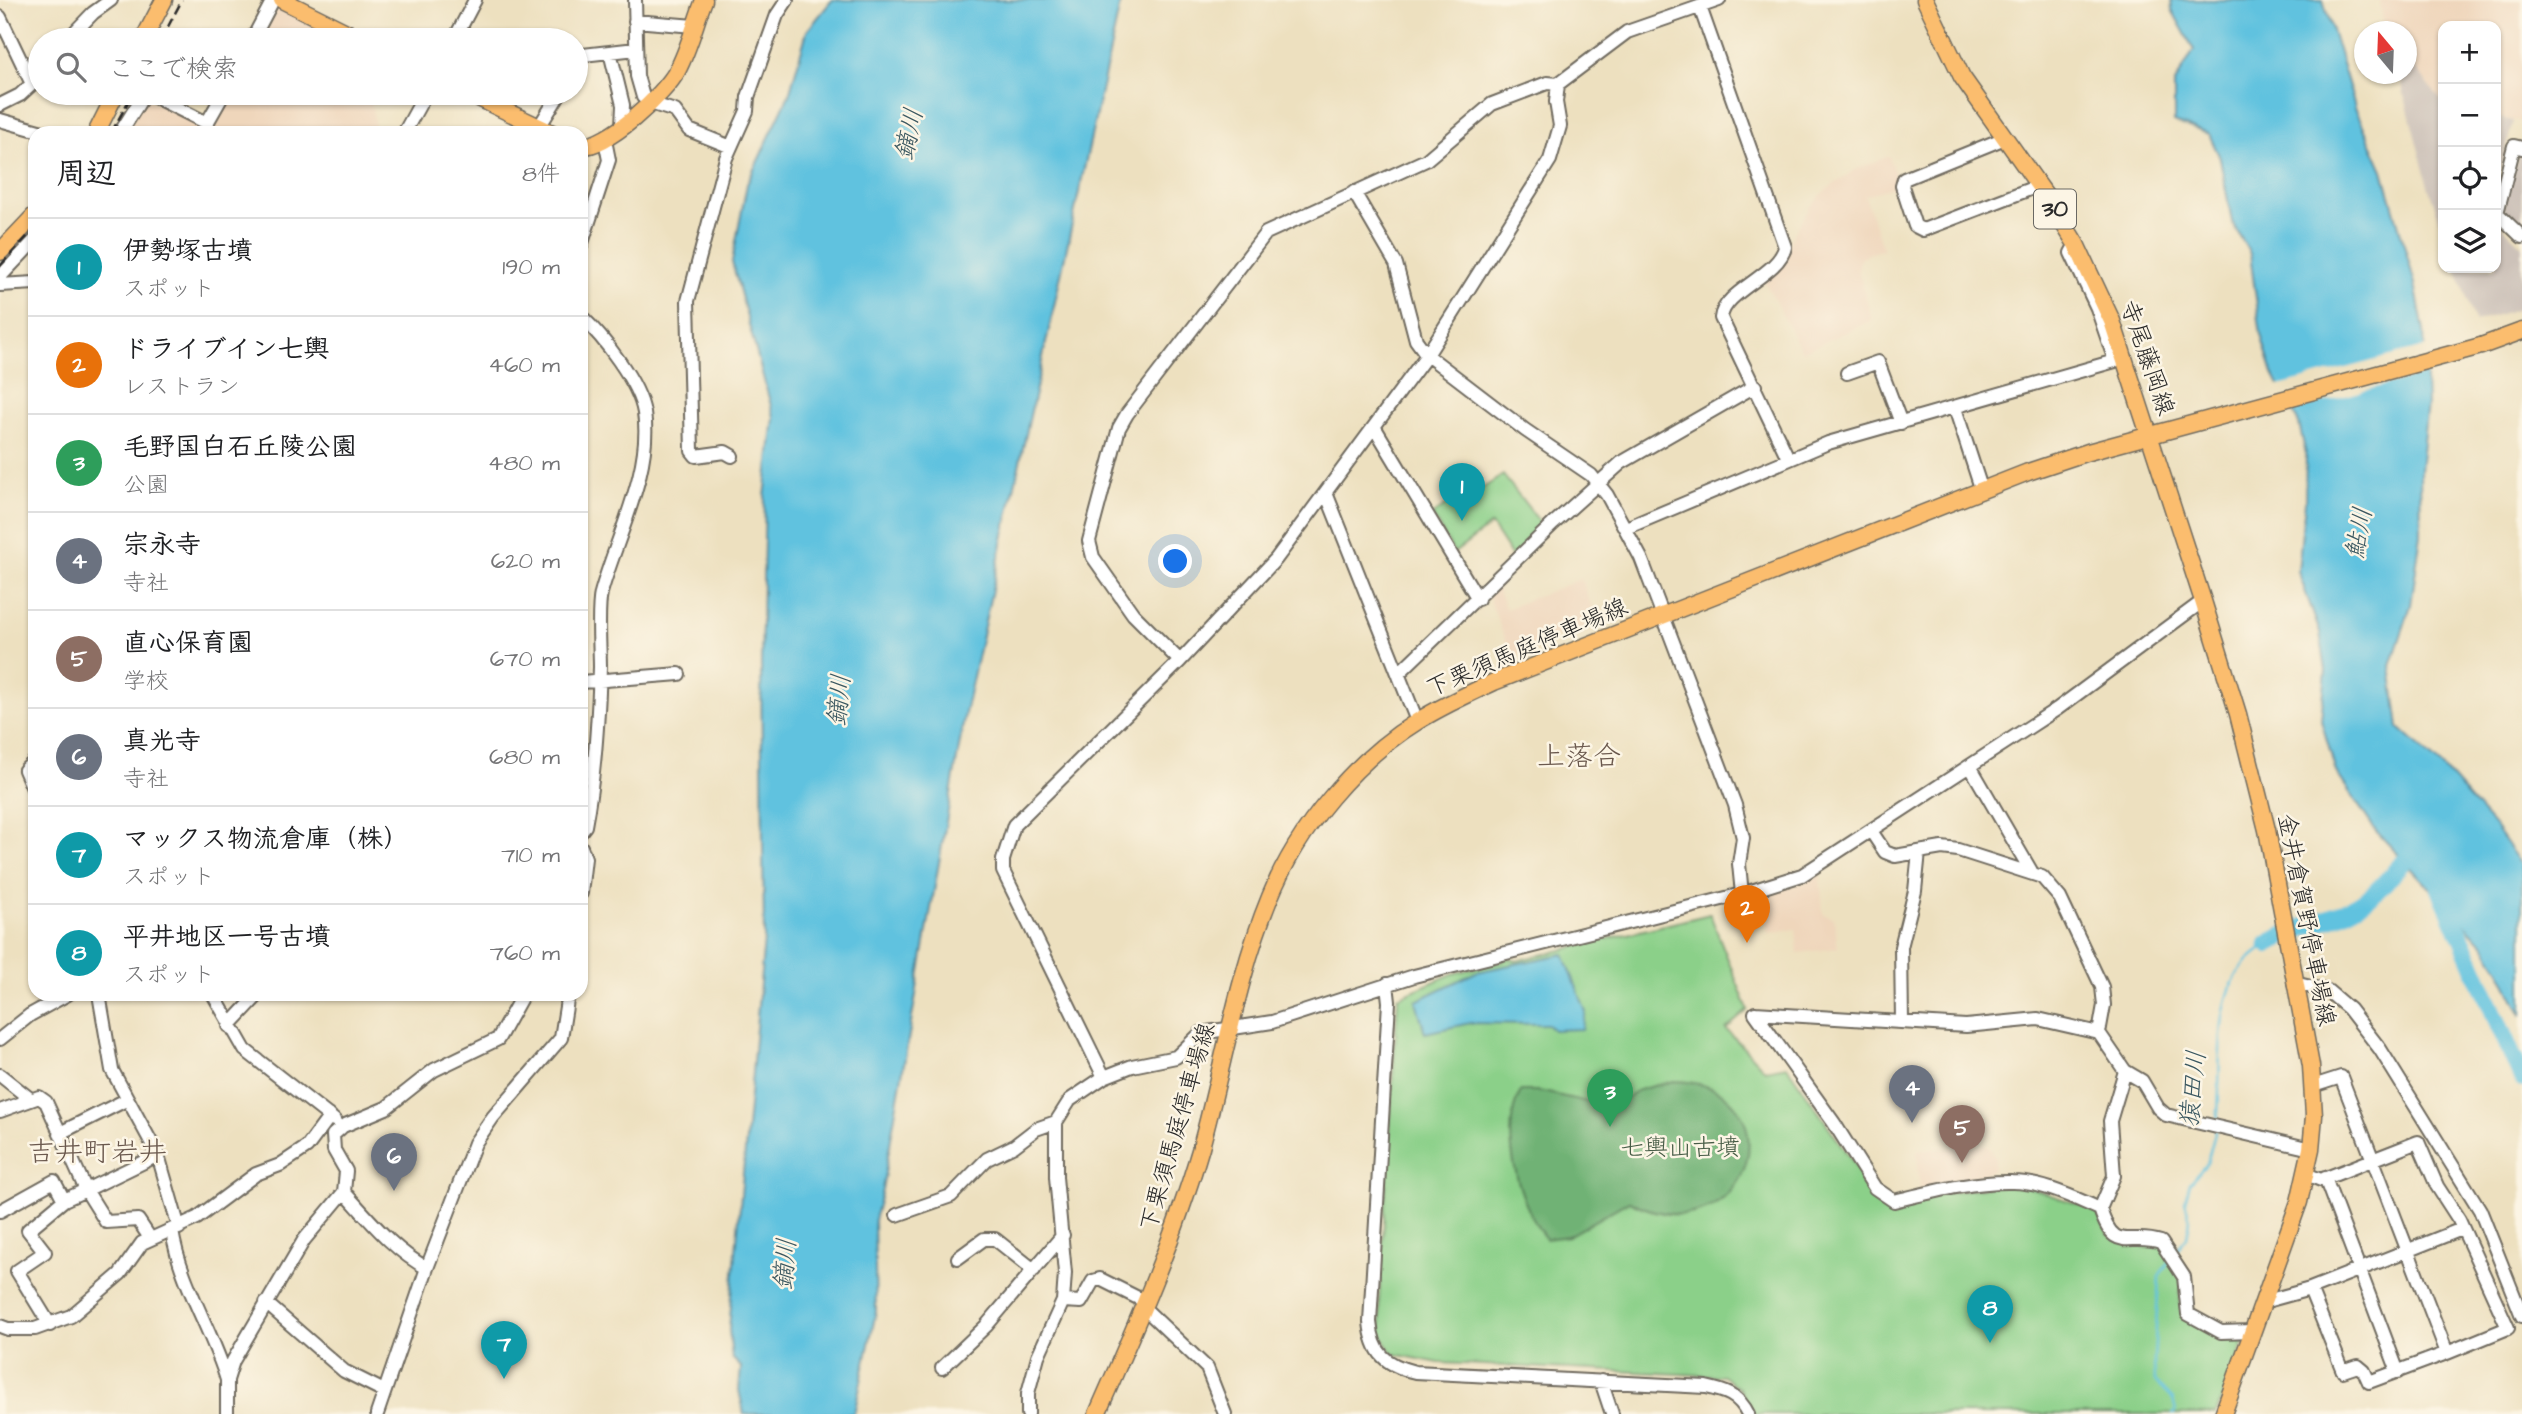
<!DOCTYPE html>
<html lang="ja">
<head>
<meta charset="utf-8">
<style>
	body { margin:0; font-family:"Architects Daughter","Klee One",sans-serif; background:#f6f6f6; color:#202124 }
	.controls { position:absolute; right:21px; top:21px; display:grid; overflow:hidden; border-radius:14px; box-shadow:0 2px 5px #0004 }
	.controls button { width:63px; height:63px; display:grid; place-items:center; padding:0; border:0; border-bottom:2px solid #e0e0e0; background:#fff; color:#202124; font:35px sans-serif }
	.compass { position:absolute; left:2354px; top:21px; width:63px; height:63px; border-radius:50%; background:#fff; box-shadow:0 2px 5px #0004; rotate:341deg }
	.you { position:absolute; left:1176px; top:562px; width:24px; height:24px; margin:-18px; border:5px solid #fff; border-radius:50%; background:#1a73e8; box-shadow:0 0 0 10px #1a73e833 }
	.badge { display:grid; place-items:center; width:46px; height:46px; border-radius:50%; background:#db2777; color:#fff; font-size:23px; font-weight:700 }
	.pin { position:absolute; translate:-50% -58px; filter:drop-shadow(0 2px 4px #0008) }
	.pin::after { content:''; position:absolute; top:37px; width:24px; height:21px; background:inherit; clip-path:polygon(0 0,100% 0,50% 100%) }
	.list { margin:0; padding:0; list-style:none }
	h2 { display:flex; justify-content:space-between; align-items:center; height:91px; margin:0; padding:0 28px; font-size:30px }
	h2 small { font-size:23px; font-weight:400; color:#757577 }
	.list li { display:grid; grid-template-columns:46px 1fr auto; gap:21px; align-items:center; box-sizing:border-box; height:98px; padding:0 28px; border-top:2px solid #e0e0e0 }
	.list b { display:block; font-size:26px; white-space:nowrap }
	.list p { margin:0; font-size:23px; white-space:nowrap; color:#757577 }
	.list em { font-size:23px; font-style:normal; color:#757577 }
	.icon { flex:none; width:38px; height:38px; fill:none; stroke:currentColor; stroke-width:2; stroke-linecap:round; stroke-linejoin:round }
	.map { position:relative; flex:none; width:2522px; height:1414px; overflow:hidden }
	.search { position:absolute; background:#fff; box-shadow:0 2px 5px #0004; left:28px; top:28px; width:560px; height:77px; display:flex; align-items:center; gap:18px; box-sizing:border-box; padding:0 24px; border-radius:38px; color:#757577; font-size:26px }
	.panel { position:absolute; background:#fff; box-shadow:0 2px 5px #0004; left:28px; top:126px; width:560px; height:875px; border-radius:21px }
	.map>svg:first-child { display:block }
	.built { fill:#efd6bb }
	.industrial { fill:#cdc2b9 }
	.green { fill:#8bd089; stroke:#5b7e5a; stroke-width:2 }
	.forest { fill:#70b275; stroke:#4e6e50; stroke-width:2 }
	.water { fill:#61c2df; stroke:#467685; stroke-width:2 }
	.pier { fill:#ede0bf }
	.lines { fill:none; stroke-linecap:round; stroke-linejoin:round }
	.stream { stroke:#61c2df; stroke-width:2.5 }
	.river { stroke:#61c2df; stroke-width:18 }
	.minor-casing { stroke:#6f6a5f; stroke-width:16 }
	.major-casing { stroke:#6f6a5f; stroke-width:19 }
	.minor { stroke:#fff; stroke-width:12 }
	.major { stroke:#fbbd6e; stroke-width:16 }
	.rail { stroke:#2b2b2b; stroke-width:2.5; stroke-dasharray:10 5; stroke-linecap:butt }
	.labels { text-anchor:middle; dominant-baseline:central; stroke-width:5; stroke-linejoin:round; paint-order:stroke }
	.shield { fill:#fcf5e5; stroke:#6a6863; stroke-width:2 }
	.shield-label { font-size:23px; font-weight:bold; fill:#2b2b2b }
	.street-label { font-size:24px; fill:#2b2b2b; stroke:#fcf5e5 }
	.park-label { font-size:24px; fill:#485d47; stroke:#fcf5e5 }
	.water-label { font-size:26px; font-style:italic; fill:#3b5861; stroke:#fcf5e5 }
	.quarter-label { font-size:28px; fill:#6b594e; stroke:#fcf5e5 }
</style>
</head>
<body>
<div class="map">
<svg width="2522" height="1414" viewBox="0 0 2522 1414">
	<rect width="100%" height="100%" fill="#fcf5e5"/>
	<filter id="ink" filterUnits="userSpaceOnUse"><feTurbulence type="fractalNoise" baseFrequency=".0143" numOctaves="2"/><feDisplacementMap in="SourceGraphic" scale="14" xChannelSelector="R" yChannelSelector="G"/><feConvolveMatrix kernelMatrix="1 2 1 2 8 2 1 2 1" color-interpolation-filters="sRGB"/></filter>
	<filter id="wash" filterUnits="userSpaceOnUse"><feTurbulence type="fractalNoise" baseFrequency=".00686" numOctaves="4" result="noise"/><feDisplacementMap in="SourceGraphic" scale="28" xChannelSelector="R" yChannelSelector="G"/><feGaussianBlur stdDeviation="1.57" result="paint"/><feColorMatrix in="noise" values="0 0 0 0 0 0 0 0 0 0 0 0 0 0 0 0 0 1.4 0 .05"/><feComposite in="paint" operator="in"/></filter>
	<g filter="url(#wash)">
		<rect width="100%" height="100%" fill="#ede0bf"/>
		<path class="built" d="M2380,0H2522V122L2496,117V26H2443V103L2407,58L2406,32L2384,31Z
			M274,6L347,40H256Z
			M227,93H370L376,133H126L145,98L208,128Z
			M1889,156L1898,185L1865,196L1883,249L1861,257L1858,270L1872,320L1802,352L1764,280L1785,262L1791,239L1810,207L1826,190L1853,171Z
			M1581,579L1598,621L1588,625L1589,630L1576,635L1573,631L1543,643L1544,648L1531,653L1530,649L1512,657L1488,595L1496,586L1506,609Z
			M1820,873L1823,914L1834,918L1838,948L1798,953L1796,929L1768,933L1761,896L1808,882Z
			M1987,1145L1996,1158L1993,1170L1980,1175V1182L1920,1191L1917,1151Z"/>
		<path class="industrial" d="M2407,58L2443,103V230L2428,186L2399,74H2406Z
			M2496,117L2513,121L2496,187Z
			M2518,156H2522V233L2506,218L2503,207Z
			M2496,220L2522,246V307L2475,322L2456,268H2496Z"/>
		<path class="green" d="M1503,475L1542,525L1512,557L1491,525L1454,553L1432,515L1473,487L1477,492Z
			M1710,914L1748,1010L1726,1029L1765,1070L1787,1066L1884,1207L1928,1195L2014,1183L2096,1210L2109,1235L2160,1243L2182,1277L2180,1300L2184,1317L2208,1332L2248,1333L2216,1414H1753L1739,1388L1723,1376L1439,1363L1394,1354L1382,1337L1379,1301L1398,997L1452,974L1510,958L1516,961Z"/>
		<path class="forest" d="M1673,1081C1802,1082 1752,1264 1629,1201L1568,1236L1546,1239C1519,1206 1498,1130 1521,1091H1539L1613,1108L1638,1090Z"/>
		<path class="water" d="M832,0H1121L965,713L882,1190L874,1220L876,1312L854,1414H744L739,1390L741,1367L732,1358L729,1329L764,939L761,664L765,497L774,417L732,262L747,184L789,95L807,31Z
			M2171,0H2323L2356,110L2383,170L2415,284L2424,331L2427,404L2420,470L2421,534L2411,605L2391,666L2399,728L2443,768L2494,826L2522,866V1015L2499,968L2483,944L2376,831L2336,772L2321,720L2326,670L2320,633L2298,571L2305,502L2306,454L2299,424L2273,374L2261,335L2250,254L2232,222L2220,158L2209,134L2174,122V85L2194,50L2172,10Z
			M1564,954L1586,1012L1582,1029L1553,1030L1548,1024H1538L1470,1023L1425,1033L1416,1001L1476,972Z"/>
		<path class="pier" d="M2428,346L2429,373L2288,412L2275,387Z"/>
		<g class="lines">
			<path class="stream" d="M2217,1123C2223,1075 2211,1004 2244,965C2250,957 2260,951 2268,944
				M2174,1253L2187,1237L2190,1220L2185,1201L2190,1183L2207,1163L2216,1129
				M2169,1261L2159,1276L2154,1361L2155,1381L2173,1399L2176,1411L2173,1414"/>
			<path class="river" d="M2440,889L2522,1078
				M2268,944C2301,924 2340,920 2371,896C2389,881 2401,860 2422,848"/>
		</g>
	</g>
	<g filter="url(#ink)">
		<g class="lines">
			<defs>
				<path id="minor" d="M635,0L637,76L643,97L650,103L675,111L689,130L731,147
					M1700,7L1785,247C1779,275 1723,291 1721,318L1788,458
					M0,17L32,84L20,95L0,105
					M635,21L694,26
					M67,40L93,13L111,0
					M252,40L273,0
					M454,40L475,0
					M610,52L623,105L622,126
					M576,66L583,55L636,49
					M147,93L207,123L224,93
					M0,120L46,133
					M539,127L560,93
					M120,133L145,93
					M404,133L426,93
					M2005,138L1904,179L1902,186L1915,226L1923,230L2038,186
					M2522,148L2514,146L2497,213L2522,237
					M1354,192L1396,264L1416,340L1427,355L1525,430L1591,475L1607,495L1641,558L1735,805L1743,838L1739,864L1742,894
					M581,246L609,160L605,140
					M0,277L35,240
					M0,285L35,283
					M581,316C603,337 639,382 644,413C653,469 616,538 601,593C597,610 600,648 600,667C598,722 595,773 585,826L581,831
					M1847,373L1878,362L1901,423
					M1955,408L1981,488
					M1375,428L1478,599
					M732,456L725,452L696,456L692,451L688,301L726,158L747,111L748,97L777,15L787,0
					M1326,493L1417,721
					M1626,528L1828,443L2115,361L2097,308L2071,253L2076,244
					M1180,661L1133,614L1093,557L1089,541L1119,428L1127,414L1266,233L1426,160L1492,104L1547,83L1558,84
					M1398,674L1553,524L1621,463L1755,386
					M581,682L679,674
					M35,761L25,770L35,793
					M1970,766L2031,871
					M1871,831L1885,852L1895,856L1942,848L1958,850L2042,877L2060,898L2102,987L2104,1005L2099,1033
					M581,847L585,858L581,893
					M2294,983L2328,991L2349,1009L2380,1049L2480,1210L2522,1316
					M1387,984L1389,1002L1370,1322C1373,1353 1385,1365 1415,1372L1706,1387C1725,1391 1739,1395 1748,1414
					M99,994L112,1070L158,1155L179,1228
					M213,994L245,1050L334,1120
					M1755,1013L1966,1026L2038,1019L2099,1033L2125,1071L2142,1081L2158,1108L2166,1115L2311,1149
					M1755,1013L1834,1123L1875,1188L1894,1201C1932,1192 1973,1181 2012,1182C2042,1182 2072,1197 2100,1209
					M1902,1022L1901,947L1915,891L1919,852
					M229,1026L259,994
					M0,1039L30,1015L68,994
					M2125,1071L2110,1121L2114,1176L2100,1209C2115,1256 2128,1231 2161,1242L2184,1277L2188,1314L2221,1332L2252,1331
					M0,1075L29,1098
					M1104,1077L1003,871V860L1014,825L1180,661L1276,559L1427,355L1550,160L1560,126L1556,102L1558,84L1627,32L1719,0
					M0,1111L39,1097L46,1102L86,1190L64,1200L28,1230L45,1252L17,1271L50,1325
					M60,1133L126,1100
					M2306,1174L2321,1180L2418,1142L2437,1186L2459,1220L2508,1328L2447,1353
					M2325,1178L2398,1372
					M344,1192C369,1219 393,1250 427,1268
					M0,1211L54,1181L64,1200
					M897,1215L951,1196L987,1159L1014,1146L1036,1129L1056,1122
					M172,1231C180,1282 212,1330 227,1380
					M150,1238L138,1220L106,1222L86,1190L158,1155
					M958,1258L984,1239H995L1034,1270
					M2310,1289L2462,1229
					M1063,1301L1081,1302L1093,1281L1100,1279L1146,1302
					M2263,1302L2310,1289L2343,1371L2358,1366L2364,1371L2369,1382L2447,1353L2341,1077L2313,1086
					M266,1303L344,1371L384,1391
					M1144,1308L1207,1368L1225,1414
					M0,1326L8,1329H35L71,1316L120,1274L142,1243L197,1218L256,1174L280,1165L307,1147L330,1116
					M942,1368L986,1326L1063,1235
					M1601,1381L1612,1414
					M227,1414V1380L233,1361L304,1240L344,1192L346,1171L334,1150L333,1135L343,1126L386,1108L434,1070L498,1039L523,994
					M377,1414L427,1268L475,1143L493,1117L561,1038L568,994
					M1028,1414V1393L1038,1356L1063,1301L1065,1273L1056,1177V1122L1070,1100L1104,1077L1132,1066L1176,1057L1201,1033L1272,1022L1414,976L1742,894L1802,875L2057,709L2203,601"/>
				<path id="major" d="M282,0L362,40
					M1925,0L1962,77L2049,200L2076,244L2112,321L2203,601L2238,714L2267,830L2311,1066L2314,1116L2311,1149L2299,1202L2223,1414
					M143,40L164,0
					M468,93L552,133
					M96,133L116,93
					M581,146C607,148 665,94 677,71C689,49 695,23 704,0
					M0,252L35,215
					M1097,1414C1136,1326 1174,1239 1201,1147C1224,1064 1237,977 1270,897C1298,828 1355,760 1418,721C1442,706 1468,694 1494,682L2028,472L2088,452L2481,346L2522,331"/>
			</defs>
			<use href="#minor" class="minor-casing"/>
			<use href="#major" class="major-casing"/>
			<use href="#minor" class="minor"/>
			<use href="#major" class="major"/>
			<path class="rail" d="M161,40L182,0
				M111,133L133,93
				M0,266L35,228"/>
		</g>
	</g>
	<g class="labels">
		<rect class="shield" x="2034" y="189.5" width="42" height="39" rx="5"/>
		<g class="shield-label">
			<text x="2055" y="209">30</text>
		</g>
		<g class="street-label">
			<text transform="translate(2147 358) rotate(71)">寺尾藤岡線</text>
			<text transform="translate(1527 648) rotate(-23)">下栗須馬庭停車場線</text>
			<text transform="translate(2306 920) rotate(79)">金井倉賀野停車場線</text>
			<text transform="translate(1178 1127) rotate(-74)">下栗須馬庭停車場線</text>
		</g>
		<g class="park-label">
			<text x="1680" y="1148">七輿山古墳</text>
		</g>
		<g class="water-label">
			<text transform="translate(909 134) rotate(-77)">鏑川</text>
			<text transform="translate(2359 533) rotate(-80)">鮎川</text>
			<text transform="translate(839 700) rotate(-84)">鏑川</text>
			<text transform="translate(2193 1089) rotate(-84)">猿田川</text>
			<text transform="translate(785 1264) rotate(-85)">鏑川</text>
		</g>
		<g class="quarter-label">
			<text x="1579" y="756">上落合</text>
			<text x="97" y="1152">吉井町岩井</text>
		</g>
	</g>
</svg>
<div class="controls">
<button>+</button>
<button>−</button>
<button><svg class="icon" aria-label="locate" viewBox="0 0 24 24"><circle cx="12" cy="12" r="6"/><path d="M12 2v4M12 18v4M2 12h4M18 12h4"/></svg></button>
<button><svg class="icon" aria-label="layers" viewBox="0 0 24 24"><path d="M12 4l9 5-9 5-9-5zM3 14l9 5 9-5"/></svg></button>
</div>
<svg class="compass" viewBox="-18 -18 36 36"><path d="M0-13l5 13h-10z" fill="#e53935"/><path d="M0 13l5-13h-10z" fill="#757577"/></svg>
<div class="you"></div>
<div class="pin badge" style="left:1462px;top:521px;background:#0f9aa8">1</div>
<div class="pin badge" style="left:1747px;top:943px;background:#e8710a">2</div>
<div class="pin badge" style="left:1610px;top:1127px;background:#2e9e5b">3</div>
<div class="pin badge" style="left:1912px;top:1123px;background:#6b7280">4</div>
<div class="pin badge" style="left:1962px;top:1163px;background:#8d6e63">5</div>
<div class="pin badge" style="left:394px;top:1191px;background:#6b7280">6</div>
<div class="pin badge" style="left:504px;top:1379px;background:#0f9aa8">7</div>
<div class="pin badge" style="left:1990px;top:1343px;background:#0f9aa8">8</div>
<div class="search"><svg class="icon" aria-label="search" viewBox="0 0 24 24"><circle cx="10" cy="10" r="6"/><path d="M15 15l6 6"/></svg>ここで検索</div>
<section class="panel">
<h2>周辺<small>8件</small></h2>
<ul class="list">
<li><span class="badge" style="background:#0f9aa8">1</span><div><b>伊勢塚古墳</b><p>スポット</p></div><em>190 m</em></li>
<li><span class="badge" style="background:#e8710a">2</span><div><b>ドライブイン七輿</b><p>レストラン</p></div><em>460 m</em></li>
<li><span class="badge" style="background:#2e9e5b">3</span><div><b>毛野国白石丘陵公園</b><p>公園</p></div><em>480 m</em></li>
<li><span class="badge" style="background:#6b7280">4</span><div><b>宗永寺</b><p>寺社</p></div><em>620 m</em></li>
<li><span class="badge" style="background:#8d6e63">5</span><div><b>直心保育園</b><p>学校</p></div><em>670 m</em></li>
<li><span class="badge" style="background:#6b7280">6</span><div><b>真光寺</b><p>寺社</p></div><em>680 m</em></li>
<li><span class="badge" style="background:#0f9aa8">7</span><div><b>マックス物流倉庫（株）</b><p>スポット</p></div><em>710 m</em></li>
<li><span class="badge" style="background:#0f9aa8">8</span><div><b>平井地区一号古墳</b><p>スポット</p></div><em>760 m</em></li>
</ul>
</section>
</div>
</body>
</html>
